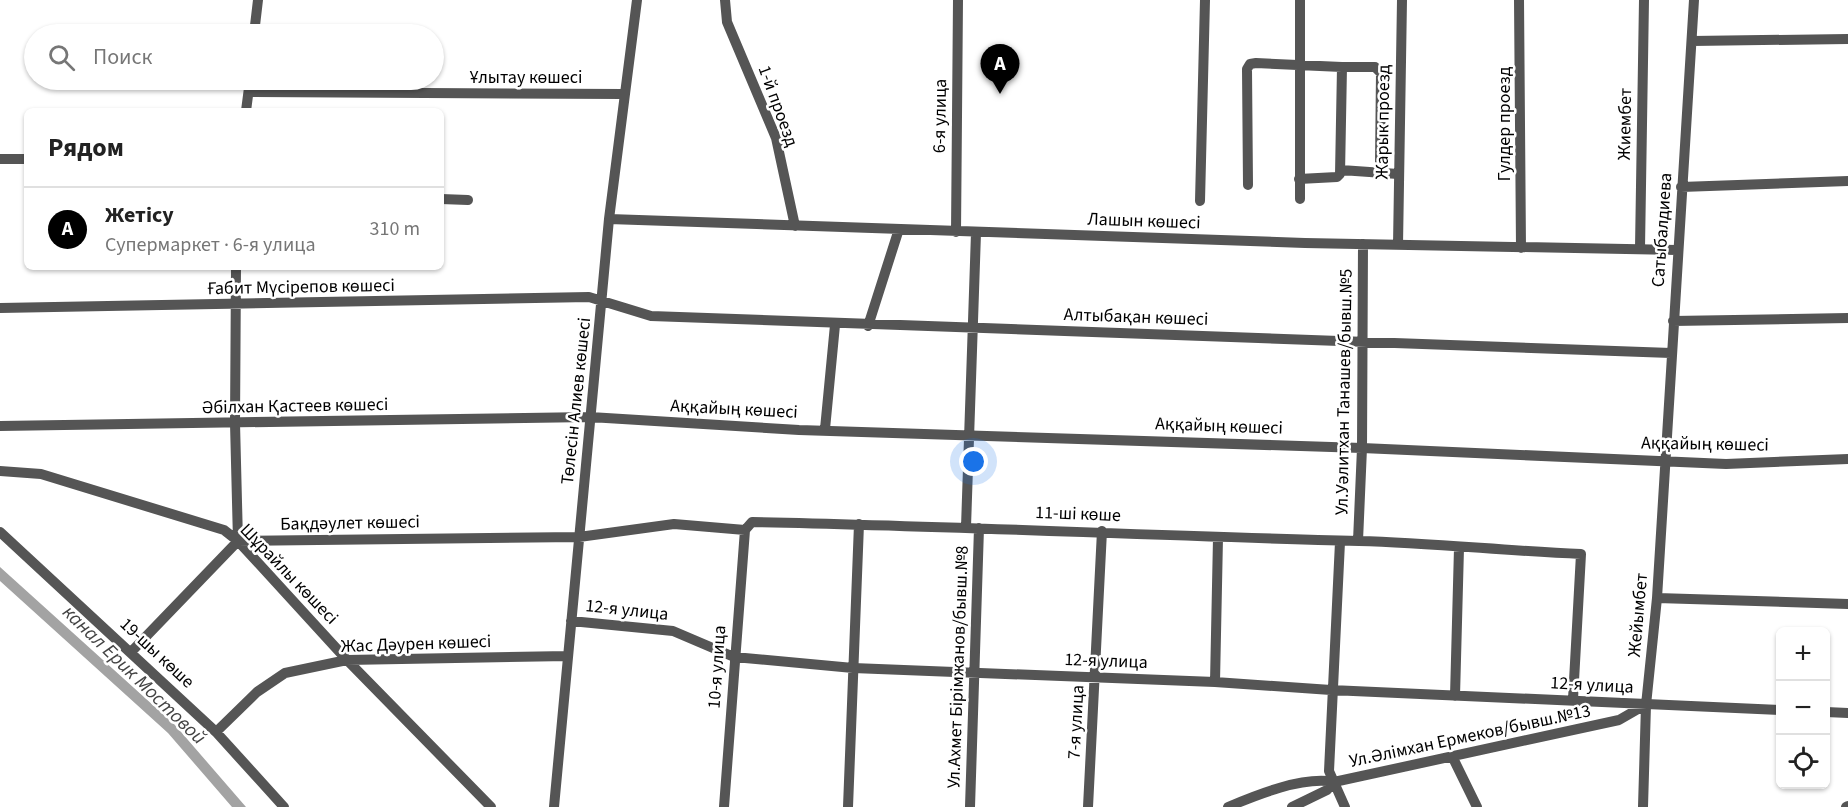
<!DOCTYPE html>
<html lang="ru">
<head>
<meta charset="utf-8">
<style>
	body { margin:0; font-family:"Source Sans 3",sans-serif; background:#f2f2f2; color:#222 }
	.controls { position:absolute; right:18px; bottom:18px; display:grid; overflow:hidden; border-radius:9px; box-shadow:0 2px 4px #0004 }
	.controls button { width:54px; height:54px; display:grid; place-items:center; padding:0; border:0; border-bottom:2px solid #e0e0e0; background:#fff; color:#222; font:30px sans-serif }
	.you { position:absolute; left:974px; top:462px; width:21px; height:21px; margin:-15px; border:4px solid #fff; border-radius:50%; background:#1a73e8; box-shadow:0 0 0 9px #1a73e833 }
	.badge { display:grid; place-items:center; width:39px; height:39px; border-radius:50%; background:#000; color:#fff; font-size:20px; font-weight:700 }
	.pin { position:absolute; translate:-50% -50px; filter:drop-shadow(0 2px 3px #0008) }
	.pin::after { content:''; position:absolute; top:32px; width:21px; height:18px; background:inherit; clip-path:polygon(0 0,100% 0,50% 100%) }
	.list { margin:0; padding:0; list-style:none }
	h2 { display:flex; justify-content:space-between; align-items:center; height:78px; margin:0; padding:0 24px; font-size:26px }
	h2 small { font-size:20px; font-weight:400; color:#767676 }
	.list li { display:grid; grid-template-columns:39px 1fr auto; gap:18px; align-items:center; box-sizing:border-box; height:84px; padding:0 24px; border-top:2px solid #e0e0e0 }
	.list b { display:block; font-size:22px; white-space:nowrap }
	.list p { margin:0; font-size:20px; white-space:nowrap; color:#767676 }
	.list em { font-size:20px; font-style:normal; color:#767676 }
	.icon { flex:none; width:33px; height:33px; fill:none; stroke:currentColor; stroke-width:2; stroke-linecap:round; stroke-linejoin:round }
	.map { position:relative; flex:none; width:1848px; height:807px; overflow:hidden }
	.search { position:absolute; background:#fff; box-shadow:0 2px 4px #0004; left:24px; top:24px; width:420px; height:66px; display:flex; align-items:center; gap:15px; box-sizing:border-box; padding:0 21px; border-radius:33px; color:#767676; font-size:22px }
	.panel { position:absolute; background:#fff; box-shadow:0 2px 4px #0004; left:24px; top:108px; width:420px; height:162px; border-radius:9px }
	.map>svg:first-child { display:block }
	.water { fill:#a3a3a3 }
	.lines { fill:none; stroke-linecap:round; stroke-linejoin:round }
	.minor { stroke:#555; stroke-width:10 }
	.labels { text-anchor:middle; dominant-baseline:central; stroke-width:5; stroke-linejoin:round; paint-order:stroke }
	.street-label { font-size:18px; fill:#000; stroke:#fff }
	.water-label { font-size:20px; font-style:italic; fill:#444; stroke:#fff }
</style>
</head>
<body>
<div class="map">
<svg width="1848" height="807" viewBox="0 0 1848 807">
	<rect width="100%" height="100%" fill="#fff"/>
	<path class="water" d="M0,567L175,725L246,807H232L168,733L0,581Z"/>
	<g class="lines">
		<path class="minor" d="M725,0L727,22L776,138L795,226
			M1519,0L1521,248
			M254,34L258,0
			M1692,41L1848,39
			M1342,67H1375L1381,73L1380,162
			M249,92L623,94
			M246,111L250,80
			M0,159H27
			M1341,170L1398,174
			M1248,185L1247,69L1250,64L1256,63L1342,67L1340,174L1337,177L1299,179
			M1681,187L1848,181
			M441,199L468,200
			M1300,199V0
			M1200,201L1205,0
			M609,219L1305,243L1677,250
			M956,232L958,0
			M1398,245L1402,0
			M1640,248L1644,0
			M236,267L235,423L238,541
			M0,308L589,297L651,316L1671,353
			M1673,321L1848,318
			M868,326L899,229
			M0,426L590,417L799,430L1362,448L1726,464L1848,459
			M825,429L835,325
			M0,471L41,474L224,530L238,541L347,660L491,807
			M966,527L976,233
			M0,532L216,732L284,807
			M1358,541L1362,448L1363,244
			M1340,542L1329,771L1345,807
			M1657,598L1848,604
			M571,621L673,631L734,657L853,668L1215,682L1331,690L1780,710
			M132,651L238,541L579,537L674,524L745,530L752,522C954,526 1157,536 1359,541C1433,543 1507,551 1581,554L1573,699
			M1215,682L1218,538
			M1455,696L1459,548
			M1826,712L1848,713
			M216,732L257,692L285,673L347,660L568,656
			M1452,756L1477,807
			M554,807L609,219L637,0
			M724,807L745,530
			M848,807L859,524
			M970,807L979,528
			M1088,807L1102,531
			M1228,807C1256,795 1303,776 1334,782
			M1292,807L1327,790L1334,782L1619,720L1645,705
			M1643,807L1646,705L1657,598L1694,0
			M1846,807L1848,806"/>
	</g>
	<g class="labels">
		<g class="street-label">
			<text x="526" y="77">Ұлытау көшесi</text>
			<text transform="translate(778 106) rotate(70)">1-й проезд</text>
			<text transform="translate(940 116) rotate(-89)">6-я улица</text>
			<text transform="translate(1383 122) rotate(-89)">Жарык проезд</text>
			<text transform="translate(1504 124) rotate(-90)">Гулдер проезд</text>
			<text transform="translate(1625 124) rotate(-89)">Жиембет</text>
			<text transform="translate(1144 221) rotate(2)">Лашын көшесі</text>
			<text transform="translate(1662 230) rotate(-86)">Сатыбалдиева</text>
			<text transform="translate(301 287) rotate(-1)">Ғабит Мүсірепов көшесi</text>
			<text transform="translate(1136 317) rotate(2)">Алтыбақан көшесі</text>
			<text transform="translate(1344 392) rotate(-89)">Ул.Уәлитхан Танашев/бывш.№5</text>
			<text transform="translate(576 401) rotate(-84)">Төлесін Алиев көшесі</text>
			<text transform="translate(295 406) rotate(-1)">Әбілхан Қастеев көшесi</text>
			<text transform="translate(734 409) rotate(3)">Аққайың көшесі</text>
			<text transform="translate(1219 426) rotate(2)">Аққайың көшесі</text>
			<text transform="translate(1705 444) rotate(1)">Аққайың көшесі</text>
			<text transform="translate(1078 514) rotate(2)">11-ші көше</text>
			<text transform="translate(350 523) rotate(-1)">Бақдәулет көшесi</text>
			<text transform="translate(289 574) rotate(46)">Шұрайлы көшесі</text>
			<text transform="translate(627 610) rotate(6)">12-я улица</text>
			<text transform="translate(1638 615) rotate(-85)">Жейымбет</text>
			<text transform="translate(416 644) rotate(-2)">Жас Дәурен көшесі</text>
			<text transform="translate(157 653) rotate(43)">19-шы көше</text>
			<text transform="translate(1106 661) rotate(2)">12-я улица</text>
			<text transform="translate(717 667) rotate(-86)">10-я улица</text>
			<text transform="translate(958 667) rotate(-88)">Ул.Ахмет Бірімжанов/бывш.№8</text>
			<text transform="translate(1592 685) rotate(3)">12-я улица</text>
			<text transform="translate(1076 722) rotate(-87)">7-я улица</text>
			<text transform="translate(1470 736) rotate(-12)">Ул.Әлімхан Ермеков/бывш.№13</text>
		</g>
		<g class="water-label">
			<text transform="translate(134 675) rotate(44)">канал Ерик Мостовой</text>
		</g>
	</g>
</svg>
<div class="controls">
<button>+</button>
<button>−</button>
<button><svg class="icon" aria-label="locate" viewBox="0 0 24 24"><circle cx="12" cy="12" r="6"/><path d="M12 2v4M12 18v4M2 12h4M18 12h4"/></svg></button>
</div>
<div class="you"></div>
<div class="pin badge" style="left:1000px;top:94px">A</div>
<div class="search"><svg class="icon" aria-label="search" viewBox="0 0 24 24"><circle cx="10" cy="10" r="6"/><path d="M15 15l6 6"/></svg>Поиск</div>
<section class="panel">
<h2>Рядом<small></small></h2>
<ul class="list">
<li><span class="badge">A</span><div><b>Жетісу</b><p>Супермаркет · 6-я улица</p></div><em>310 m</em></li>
</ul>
</section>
</div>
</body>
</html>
